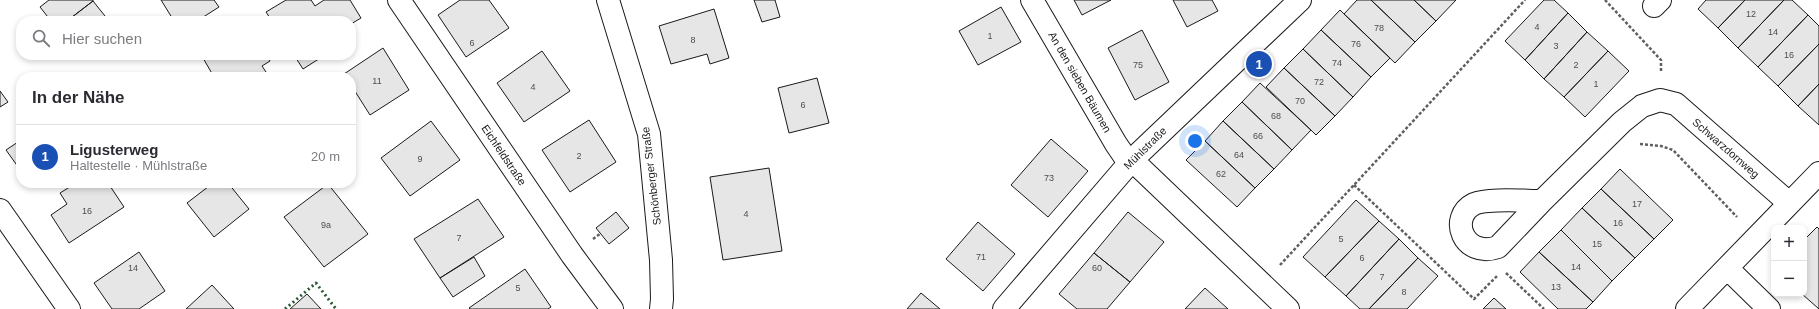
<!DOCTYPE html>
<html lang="de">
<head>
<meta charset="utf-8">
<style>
	body { margin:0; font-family:Helvetica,sans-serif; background:#f7f7f7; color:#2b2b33 }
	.controls { position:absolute; right:12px; bottom:12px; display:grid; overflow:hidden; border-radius:8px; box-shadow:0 2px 6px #0003 }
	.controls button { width:36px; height:36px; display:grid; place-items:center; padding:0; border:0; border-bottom:1px solid #e1e1e2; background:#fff; color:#2b2b33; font:20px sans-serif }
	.you { position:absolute; left:1195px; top:141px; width:14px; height:14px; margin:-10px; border:3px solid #fff; border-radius:50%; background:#1a73e8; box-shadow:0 0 0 6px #1a73e833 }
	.badge { display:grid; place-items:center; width:26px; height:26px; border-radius:50%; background:#7c3aed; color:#fff; font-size:13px; font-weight:700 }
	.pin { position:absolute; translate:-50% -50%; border:2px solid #fff; box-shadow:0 1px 4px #0006 }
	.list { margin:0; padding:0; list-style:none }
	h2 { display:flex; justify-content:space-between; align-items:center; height:52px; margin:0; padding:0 16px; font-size:17px }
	h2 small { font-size:13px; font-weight:400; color:#7c7c81 }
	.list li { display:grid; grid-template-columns:26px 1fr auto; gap:12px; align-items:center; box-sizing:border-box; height:64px; padding:0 16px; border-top:1px solid #e1e1e2 }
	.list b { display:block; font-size:15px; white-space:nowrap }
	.list p { margin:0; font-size:13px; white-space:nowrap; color:#7c7c81 }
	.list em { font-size:13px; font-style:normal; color:#7c7c81 }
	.icon { flex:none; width:22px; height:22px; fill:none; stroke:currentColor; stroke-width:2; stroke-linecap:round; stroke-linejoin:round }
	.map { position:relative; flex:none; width:1819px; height:309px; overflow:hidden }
	.search { position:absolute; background:#fff; box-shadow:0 2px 6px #0003; left:16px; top:16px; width:340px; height:44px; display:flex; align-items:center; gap:10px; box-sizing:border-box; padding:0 14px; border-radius:16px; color:#7c7c81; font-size:15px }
	.panel { position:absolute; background:#fff; box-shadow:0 2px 6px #0003; left:16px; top:72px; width:340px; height:116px; border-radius:16px }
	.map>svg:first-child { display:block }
	.building { fill:#e6e6e6; stroke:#1a1a1a }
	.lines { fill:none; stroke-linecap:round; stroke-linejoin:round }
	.minor-casing { stroke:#1a1a1a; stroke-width:24 }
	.path { stroke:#5f5f5f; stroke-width:2.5; stroke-dasharray:3 2; stroke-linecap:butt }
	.minor { stroke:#fff; stroke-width:22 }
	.hedge { stroke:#2b5a34; stroke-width:3; stroke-dasharray:2 3; stroke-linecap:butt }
	.labels { text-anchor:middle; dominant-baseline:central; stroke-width:3; stroke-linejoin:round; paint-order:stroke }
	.number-label { font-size:9px; fill:#4d4d4d }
	.street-label { font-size:11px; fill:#1a1a1a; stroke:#fff }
</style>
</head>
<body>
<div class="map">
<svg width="1819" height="309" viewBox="0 0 1819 309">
	<rect width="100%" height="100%" fill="#fff"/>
	<path class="building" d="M49,0H93V1L67,21H51L40,7Z
		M161,0H214L219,7L197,21H174Z
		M286,0H311L315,6L324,0H350L361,18L351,24V21H272L266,12Z
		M460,0H489L509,28L466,57L438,15Z
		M754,0H775L780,17L762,22Z
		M1074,0H1111L1082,15Z
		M1173,0H1212L1218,11L1187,27Z
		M1357,0H1371L1415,42L1395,63L1344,14Z
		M1371,0H1414L1436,21L1415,42Z
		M1414,0H1456L1436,21Z
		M1544,0H1554L1568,13L1525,60L1505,41Z
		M1706,0H1745L1718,28L1698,9Z
		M1745,0H1784L1738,48L1718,28Z
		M1784,0H1792L1808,15L1758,67L1738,48Z
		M93,1L109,21H67Z
		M1001,7L1021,42L978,65L959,31Z
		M714,9L729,58L710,64L707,54L671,64L659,26Z
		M1340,10L1390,58L1371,77L1321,30Z
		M1568,13L1587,32L1544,79L1525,60Z
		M1808,15L1819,26V44L1778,86L1758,67Z
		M1142,30L1169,82L1135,100L1108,48Z
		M1321,30L1371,77L1353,97L1303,49Z
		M1587,32L1608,51L1564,97L1544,79Z
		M1819,44V84L1798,106L1778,86Z
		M383,48L409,90L370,115L351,85V77H346L344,74Z
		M1303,49L1353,97L1335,116L1284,68Z
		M542,51L570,91L524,122L497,83Z
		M1608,51L1629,71L1585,117L1564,97Z
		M208,55H266L270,61L262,66L266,72L259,77H214L203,58Z
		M294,55H325L303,69Z
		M1284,68L1335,116L1316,135L1266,87Z
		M817,78L829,123L789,133L778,88Z
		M1260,83L1311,130L1292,150L1242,102Z
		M1819,84V125L1798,106Z
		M0,91L8,102L0,107Z
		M1242,102L1292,150L1274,169L1223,121Z
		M589,120L616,162L570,192L542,150Z
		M431,121L460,160L410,196L381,158Z
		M1223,121L1274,169L1255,188L1205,141Z
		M1051,139L1088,171L1048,217L1011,185Z
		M21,140V171L6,150Z
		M1205,141L1255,188L1237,207L1186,160Z
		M769,168L782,251L723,260L710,177Z
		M1620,169L1673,220L1654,239L1601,189Z
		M76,183H108L124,207L69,243L51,215L67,204L60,193Z
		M213,183H228L249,209L214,237L187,203Z
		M328,184L368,234L324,267L284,217Z
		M1601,189L1654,239L1635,258L1582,208Z
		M478,199L504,237L440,278L414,239Z
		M1356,200L1379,221L1325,277L1303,257Z
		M1582,208L1635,258L1612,281L1561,230Z
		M616,212L629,228L609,244L596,228Z
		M1128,212L1164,242L1130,282L1094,253Z
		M1379,221L1399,239L1346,296L1325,277Z
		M978,222L1015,254L983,291L946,259Z
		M1817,227L1819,229V309L1802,294H1804V280L1806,278L1804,276V240Z
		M1561,230L1612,281L1593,302L1539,252Z
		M1399,239L1418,258L1369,309H1360L1346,296Z
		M139,252L165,291L139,309H112L94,283Z
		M1539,252L1593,302L1586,309H1558L1520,272Z
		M1094,253L1130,282L1107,309H1077L1059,294Z
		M474,257L485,276L453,297L440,278Z
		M1418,258L1438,276L1407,309H1369Z
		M525,269L551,307L548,309H470L469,308Z
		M212,285L234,309H186Z
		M1205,288L1228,309H1185Z
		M921,293L940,309H907Z
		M307,294L321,309H290Z
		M1494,298L1506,309H1483Z"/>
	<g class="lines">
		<defs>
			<path id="minor" d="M399,0L572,255L612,309
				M608,0L649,134L661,260L662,299L661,309
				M1032,0L1116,144L1129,163
				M1654,6L1660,0
				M1132,160L1288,309
				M1542,201L1498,247C1463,259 1448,217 1474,204C1488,198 1525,201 1542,201L1622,122L1642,106L1660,100L1676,104L1789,203
				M0,210L69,309
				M1727,268L1769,309
				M1004,309L1132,160L1300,0
				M1687,309L1819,173"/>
		</defs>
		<use href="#minor" class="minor-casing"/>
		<path class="path" d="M1605,0L1661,60V73
			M1640,144L1661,146L1673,150L1737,217
			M1354,185L1474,299L1497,276
			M593,239L600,234
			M1280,265L1525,0
			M1506,273L1544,309"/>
		<use href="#minor" class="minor"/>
		<path class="hedge" d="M285,309L316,283L336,309"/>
	</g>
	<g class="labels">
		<g class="number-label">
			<text x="1751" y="14">12</text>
			<text x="1537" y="27">4</text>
			<text x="1379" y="28">78</text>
			<text x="1773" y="32">14</text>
			<text x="990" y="36">1</text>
			<text x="693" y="40">8</text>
			<text x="472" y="43">6</text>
			<text x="1356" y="44">76</text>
			<text x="1556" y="46">3</text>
			<text x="1789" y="55">16</text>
			<text x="1337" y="63">74</text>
			<text x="1138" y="65">75</text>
			<text x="1576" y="65">2</text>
			<text x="377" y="81">11</text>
			<text x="1319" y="82">72</text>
			<text x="1596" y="84">1</text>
			<text x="533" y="87">4</text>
			<text x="1300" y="101">70</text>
			<text x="803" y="105">6</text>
			<text x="1276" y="116">68</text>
			<text x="1258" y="136">66</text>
			<text x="1239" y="155">64</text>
			<text x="579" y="156">2</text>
			<text x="420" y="159">9</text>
			<text x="1221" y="174">62</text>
			<text x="1049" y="178">73</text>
			<text x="1637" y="204">17</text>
			<text x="87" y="211">16</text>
			<text x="746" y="214">4</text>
			<text x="1618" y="223">16</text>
			<text x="326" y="225">9a</text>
			<text x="459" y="238">7</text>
			<text x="1341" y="239">5</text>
			<text x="1597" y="244">15</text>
			<text x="981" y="257">71</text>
			<text x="1362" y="258">6</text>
			<text x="1576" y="267">14</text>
			<text x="133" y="268">14</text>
			<text x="1097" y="268">60</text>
			<text x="1382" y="277">7</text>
			<text x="1556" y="287">13</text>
			<text x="518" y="288">5</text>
			<text x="1404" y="292">8</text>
		</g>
		<g class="street-label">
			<text transform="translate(1080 82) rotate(60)">An den sieben Bäumen</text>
			<text transform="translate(1145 148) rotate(-45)">Mühlstraße</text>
			<text transform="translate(1726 148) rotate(41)">Schwarzdornweg</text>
			<text transform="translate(504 155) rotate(56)">Eichfeldstraße</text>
			<text transform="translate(651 176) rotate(-97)">Schönberger Straße</text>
		</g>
	</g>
</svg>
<div class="controls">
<button>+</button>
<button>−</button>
</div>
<div class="you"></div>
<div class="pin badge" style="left:1259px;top:64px;background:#1a4fb4">1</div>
<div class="search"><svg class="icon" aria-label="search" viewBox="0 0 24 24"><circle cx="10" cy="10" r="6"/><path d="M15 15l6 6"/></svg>Hier suchen</div>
<section class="panel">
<h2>In der Nähe<small></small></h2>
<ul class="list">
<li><span class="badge" style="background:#1a4fb4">1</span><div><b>Ligusterweg</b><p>Haltestelle · Mühlstraße</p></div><em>20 m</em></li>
</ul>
</section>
</div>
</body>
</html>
